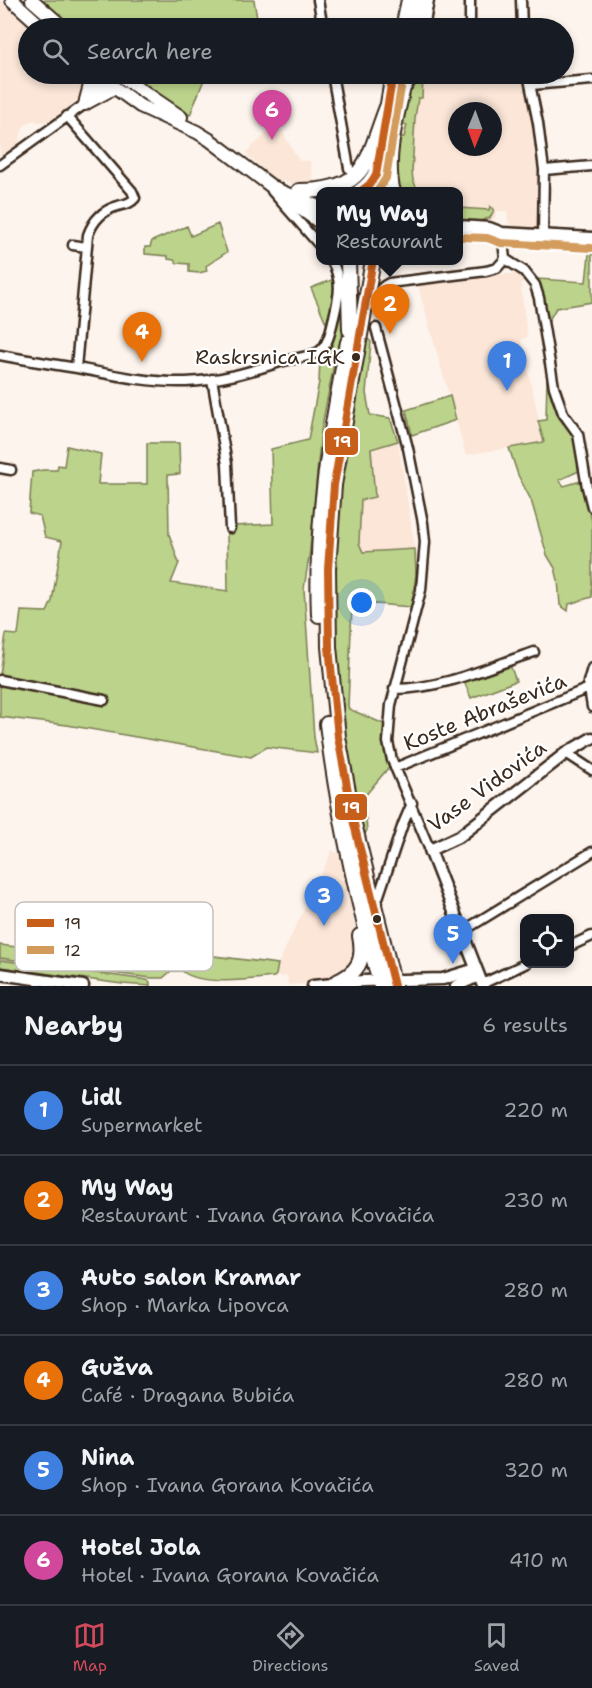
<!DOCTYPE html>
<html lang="en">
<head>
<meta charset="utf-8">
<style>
	body { margin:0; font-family:"Shantell Sans",sans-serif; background:#20242c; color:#f1f3f6 }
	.controls { position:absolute; right:18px; bottom:18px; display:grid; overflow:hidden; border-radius:12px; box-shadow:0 3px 9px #0003 }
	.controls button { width:54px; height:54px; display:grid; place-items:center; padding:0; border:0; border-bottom:2px solid #363941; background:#171b24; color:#f1f3f6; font:30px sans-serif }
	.compass { position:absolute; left:448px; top:102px; width:54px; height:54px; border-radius:50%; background:#171b24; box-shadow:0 3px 9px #0003; rotate:181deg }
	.you { position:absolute; left:362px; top:603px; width:21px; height:21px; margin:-15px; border:4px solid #fff; border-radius:50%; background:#1a73e8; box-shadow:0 0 0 9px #1a73e833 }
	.badge { display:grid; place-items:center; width:39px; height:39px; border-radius:50%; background:#d1495b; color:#fff; font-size:20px; font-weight:700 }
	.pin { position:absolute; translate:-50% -50px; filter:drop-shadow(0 2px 3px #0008) }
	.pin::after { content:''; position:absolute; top:32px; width:21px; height:18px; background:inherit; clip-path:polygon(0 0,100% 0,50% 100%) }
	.popup { position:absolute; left:316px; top:187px; width:147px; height:78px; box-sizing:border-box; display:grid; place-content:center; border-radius:12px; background:#171b24; filter:drop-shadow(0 2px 4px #0005); font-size:20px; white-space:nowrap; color:#9ea1a6 }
	.popup b { font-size:22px; color:#f1f3f6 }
	.popup::after { content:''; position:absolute; left:50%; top:100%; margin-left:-12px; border:12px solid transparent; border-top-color:#171b24 }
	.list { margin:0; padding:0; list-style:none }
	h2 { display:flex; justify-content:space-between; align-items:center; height:78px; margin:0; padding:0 24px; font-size:26px }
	h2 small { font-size:20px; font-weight:400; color:#9ea1a6 }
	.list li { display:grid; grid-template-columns:39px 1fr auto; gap:18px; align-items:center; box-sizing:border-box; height:90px; padding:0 24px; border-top:2px solid #363941 }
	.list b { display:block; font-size:22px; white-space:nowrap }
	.list p { margin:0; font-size:20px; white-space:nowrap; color:#9ea1a6 }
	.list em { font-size:20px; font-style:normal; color:#9ea1a6 }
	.icon { flex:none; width:33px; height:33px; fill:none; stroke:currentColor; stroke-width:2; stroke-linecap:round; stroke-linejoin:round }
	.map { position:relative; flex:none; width:592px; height:986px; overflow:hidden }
	.search { position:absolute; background:#171b24; box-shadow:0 3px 9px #0003; left:18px; right:18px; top:18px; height:66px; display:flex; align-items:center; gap:15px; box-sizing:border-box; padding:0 21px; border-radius:33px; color:#9ea1a6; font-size:22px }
	.sheet { height:618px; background:#171b24 }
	nav { display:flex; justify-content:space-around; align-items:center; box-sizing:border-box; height:84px; border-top:2px solid #363941; background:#171b24; font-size:16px; color:#9ea1a6 }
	nav a { display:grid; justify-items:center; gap:3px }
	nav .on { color:#d1495b }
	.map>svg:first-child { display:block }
	.built { fill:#fbe6d8; fill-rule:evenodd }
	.green { fill:#bbd38a; stroke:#7b7e54; stroke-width:1.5 }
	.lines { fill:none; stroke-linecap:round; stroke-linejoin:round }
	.minor-casing { stroke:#3b2a1e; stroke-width:13 }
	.tertiary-casing { stroke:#3b2a1e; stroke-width:15 }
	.secondary-casing { stroke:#3b2a1e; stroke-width:16 }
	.primary-casing { stroke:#3b2a1e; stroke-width:18 }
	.minor { stroke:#fff; stroke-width:8 }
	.tertiary { stroke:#fff; stroke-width:10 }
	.secondary { stroke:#fff; stroke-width:12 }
	.primary { stroke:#fff; stroke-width:14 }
	.bus-1-casing { stroke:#fff; stroke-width:12 }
	.bus-2-casing { stroke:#fff; stroke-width:12 }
	.bus-1 { stroke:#c75f1a; stroke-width:8 }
	.bus-2 { stroke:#d39b5b; stroke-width:8 }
	.bus-dot { fill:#3b2a1e; stroke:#fff; stroke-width:2 }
	.labels { text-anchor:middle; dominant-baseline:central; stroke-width:4.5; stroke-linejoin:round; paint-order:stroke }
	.bus-label { font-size:20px; fill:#3b2a1e; stroke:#fff; text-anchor:end }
	.street-label { font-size:21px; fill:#3b2a1e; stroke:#fff }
	.key { fill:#fff; stroke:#c4bfbc; stroke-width:1.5 }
	.key-label { font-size:16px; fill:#3b2a1e }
	.line-badge { stroke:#fff; stroke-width:2 }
	.badge-label { font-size:16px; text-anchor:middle; font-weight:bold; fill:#fff }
</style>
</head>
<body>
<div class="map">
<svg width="592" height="986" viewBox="0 0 592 986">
	<rect width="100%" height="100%" fill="#fdf4ed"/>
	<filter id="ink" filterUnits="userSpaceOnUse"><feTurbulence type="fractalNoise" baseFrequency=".0167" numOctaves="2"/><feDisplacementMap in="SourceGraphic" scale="12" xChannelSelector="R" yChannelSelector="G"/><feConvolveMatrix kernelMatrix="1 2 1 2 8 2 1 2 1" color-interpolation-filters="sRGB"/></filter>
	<g filter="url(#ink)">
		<path class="built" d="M0,0L15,14L35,28H28V74H81L85,85L82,96L63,112L49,121L39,122L33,120L23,127L19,142L0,157Z
			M420,74H524L541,170L539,222L537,227L532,230L512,226L508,222L507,211H497L495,218L487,223L459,224V192L397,191V148L403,124V105L416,77ZM457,111H493V147H457Z
			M275,125L279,126L299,161H310L314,186L295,185L274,178L247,155V152Z
			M506,274H518L524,278L521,285L527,337L521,340L544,442L466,455L417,283Z
			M398,441L415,549L362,552L359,543L361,499L375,497L371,449Z
			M332,851L341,854L359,951L345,975L317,983L289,985L287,982L288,976L276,977L278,964Z"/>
		<path class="green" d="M42,0H254L258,25L249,28H69L54,16Z
			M128,74H209L203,82L190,115L178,109Z
			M421,74L423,77L422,98H418L415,119L412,172L413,180L418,191H401L399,187L395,185L397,148L401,137H404L407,125L403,124C403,109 407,82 421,74Z
			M490,206L494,210L490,218L476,222H459V208L489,210Z
			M218,224L227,252L206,266L207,271L199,273L189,272V264L177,263L174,260L168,259V256L145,254V247H150L152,241L187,226L191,236Z
			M590,245H592V302L556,308L549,320L537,279L586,282Z
			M334,279L333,300L327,325L311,288Z
			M343,288L345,325L335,359L321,431L310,550L304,589L314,737L317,753L267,747L251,757L67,725L0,717V685L41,690L44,683L0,675L6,634L18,635L21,611L47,612L52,601L62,541L45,537L40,516L29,513L32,472L43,470H57L58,465L64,466L67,446L101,454L98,484H147V443H179L180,474L168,475L169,534L179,563L171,583L228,591L227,533L233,534L234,526L273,524L271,449L308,440L319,382L320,358C337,343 340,309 343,288Z
			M367,338L371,342L366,393L370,415L390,418L398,441L371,449L375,497L361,500L359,543L363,552L415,549L416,575L411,607L376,604L352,605L348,706L349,709L384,724V748L389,767L364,797L367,830L364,836L344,727L331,604L342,458L354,415Z
			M547,377L552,400L559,418L574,436L579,471L559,480L564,486L581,481L592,521V597L569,604L568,611L560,605L558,580L555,568L547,555L531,500L518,475L509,448L544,442L538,421L546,420Z
			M450,396L456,420L412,435L406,410Z
			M509,662L516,681L471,698L463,679Z
			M0,945L108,958H134L174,951L278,964L276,975L274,977C249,980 200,986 182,971H171L163,978H151L0,958Z
			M0,960L147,980L150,982V986L122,984L0,967Z"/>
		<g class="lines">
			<defs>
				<path id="minor" d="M318,0L323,28
					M521,0L522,28
					M424,28L429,0
					M470,28V0
					M332,74L349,168
					M528,74L538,123L544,170L543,235
					M531,85L592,80
					M407,87L415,74
					M67,116L132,191L135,198C130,204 125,204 118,206C103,210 93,221 88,235L76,368
					M0,165L85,104
					M544,170L592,166
					M272,191L321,247
					M73,245L86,247
					M505,259L524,271L535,285L539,298L554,387L563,413L578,434L587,487L592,507
					M379,303C374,294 381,287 389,283L486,271L497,268L505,259L502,233
					M376,328L408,448L423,523L425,542L421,590L391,705L388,742L392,760L430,850
					M0,355C26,360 51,364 77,368C113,375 150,383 186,382C219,381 249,372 280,362C290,359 312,357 320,351C329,344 331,328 334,317C339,296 343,280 331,260
					M212,379L227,464L230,528
					M0,468L11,470
					M592,668L588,682L592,707
					M0,680L104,700
					M394,689C442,689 489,667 534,652
					M566,753L592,770
					M395,768L589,688
					M376,904L403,824L412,803
					M463,931L592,852
					M570,946L592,936
					M482,984L527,963"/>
				<path id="tertiary" d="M459,226L489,228L502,233L592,238
					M0,974L83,986
					M313,986L363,981L443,979L476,969
					M456,986L479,976
					M483,986L430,850L460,836L566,753L592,738"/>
				<path id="secondary" d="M12,0L43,28
					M32,0L64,28
					M96,74L140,106L197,132L210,140L275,189L321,208
					M118,74L181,117
					M86,100L90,85L87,74
					M86,103L114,88
					M85,104L96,89L113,78"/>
				<path id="primary" d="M403,28L409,0
					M414,28L419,0
					M386,116L393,74
					M275,189L321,222
					M299,191C368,191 366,161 387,107
					M359,192C381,177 380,159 383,135
					M393,192C383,157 399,108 406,74
					M348,260L350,330
					M373,260L334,485L328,569L329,647L338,737L354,824L394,986
					M319,615C315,522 330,433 348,342
					M327,724C338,813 357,900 381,986
					M335,983C358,973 365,961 360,936"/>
			</defs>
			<use href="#minor" class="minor-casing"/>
			<use href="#tertiary" class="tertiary-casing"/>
			<use href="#secondary" class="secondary-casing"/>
			<use href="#primary" class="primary-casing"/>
			<use href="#minor" class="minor"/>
			<use href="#tertiary" class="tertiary"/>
			<use href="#secondary" class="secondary"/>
			<use href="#primary" class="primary"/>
			<defs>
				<path id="bus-1" d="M360,192L369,185L376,175L393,74
					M373,260L334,485L328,569L329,647L338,737L354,824L394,986"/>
				<path id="bus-2" d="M377,192L386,178L403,76
					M459,237L487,238L501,243L591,248"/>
			</defs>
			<use href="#bus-1" class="bus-1-casing"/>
			<use href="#bus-2" class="bus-2-casing"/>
			<use href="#bus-1" class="bus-1"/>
			<use href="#bus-2" class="bus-2"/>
		</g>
	</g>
	<g class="bus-dot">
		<circle cx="356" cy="357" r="5"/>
		<circle cx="377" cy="919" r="5"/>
	</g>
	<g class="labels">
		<g class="bus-label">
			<text x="345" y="357">Raskrsnica IGK</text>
		</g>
		<g class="street-label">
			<text transform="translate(485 712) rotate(-22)">Koste Abraševića</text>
			<text transform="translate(487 786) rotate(-36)">Vase Vidovića</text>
		</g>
	</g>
	<rect x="15" y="902" width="198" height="69" rx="9" class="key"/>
	<rect x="27" y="919" width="27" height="8" fill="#c75f1a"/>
	<rect x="27" y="946" width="27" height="8" fill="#d39b5b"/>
	<g class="key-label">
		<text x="64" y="929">19</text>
		<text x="64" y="956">12</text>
	</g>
	<g class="line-badge">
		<rect x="324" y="427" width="35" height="29" rx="6" fill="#c75f1a"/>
		<rect x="334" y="793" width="34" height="28" rx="6" fill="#c75f1a"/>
	</g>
	<g class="badge-label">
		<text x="342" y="447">19</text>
		<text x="351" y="813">19</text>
	</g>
</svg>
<div class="controls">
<button><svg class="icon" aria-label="locate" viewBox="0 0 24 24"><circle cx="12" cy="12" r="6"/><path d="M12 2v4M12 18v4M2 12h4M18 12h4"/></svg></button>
</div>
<svg class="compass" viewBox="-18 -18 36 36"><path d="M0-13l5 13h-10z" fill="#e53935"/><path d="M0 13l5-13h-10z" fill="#9ea1a6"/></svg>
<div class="you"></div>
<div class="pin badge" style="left:507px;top:391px;background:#3f7fe0">1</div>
<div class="pin badge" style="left:390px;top:334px;background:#e8710a">2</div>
<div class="popup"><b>My Way</b>Restaurant</div>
<div class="pin badge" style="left:324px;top:926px;background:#3f7fe0">3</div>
<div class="pin badge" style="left:142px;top:362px;background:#e8710a">4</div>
<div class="pin badge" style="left:453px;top:964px;background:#3f7fe0">5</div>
<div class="pin badge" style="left:272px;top:140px;background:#d1479c">6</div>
<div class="search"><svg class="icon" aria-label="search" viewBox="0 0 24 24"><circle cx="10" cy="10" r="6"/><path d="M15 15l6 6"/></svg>Search here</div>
</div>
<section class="sheet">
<h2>Nearby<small>6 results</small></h2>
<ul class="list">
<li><span class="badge" style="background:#3f7fe0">1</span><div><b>Lidl</b><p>Supermarket</p></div><em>220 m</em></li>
<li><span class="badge" style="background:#e8710a">2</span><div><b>My Way</b><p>Restaurant · Ivana Gorana Kovačića</p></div><em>230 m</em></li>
<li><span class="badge" style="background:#3f7fe0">3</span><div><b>Auto salon Kramar</b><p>Shop · Marka Lipovca</p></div><em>280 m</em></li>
<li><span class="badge" style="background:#e8710a">4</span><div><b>Gužva</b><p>Café · Dragana Bubića</p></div><em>280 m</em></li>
<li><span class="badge" style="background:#3f7fe0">5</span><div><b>Nina</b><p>Shop · Ivana Gorana Kovačića</p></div><em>320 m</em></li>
<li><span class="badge" style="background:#d1479c">6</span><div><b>Hotel Jola</b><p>Hotel · Ivana Gorana Kovačića</p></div><em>410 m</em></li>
</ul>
</section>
<nav>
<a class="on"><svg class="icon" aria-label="map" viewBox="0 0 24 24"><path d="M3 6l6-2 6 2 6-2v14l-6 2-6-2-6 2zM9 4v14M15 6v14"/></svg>Map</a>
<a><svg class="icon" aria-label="directions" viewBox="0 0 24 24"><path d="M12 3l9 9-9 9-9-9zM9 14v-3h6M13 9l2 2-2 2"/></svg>Directions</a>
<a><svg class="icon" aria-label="saved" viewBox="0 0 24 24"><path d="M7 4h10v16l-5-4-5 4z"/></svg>Saved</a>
</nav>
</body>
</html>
